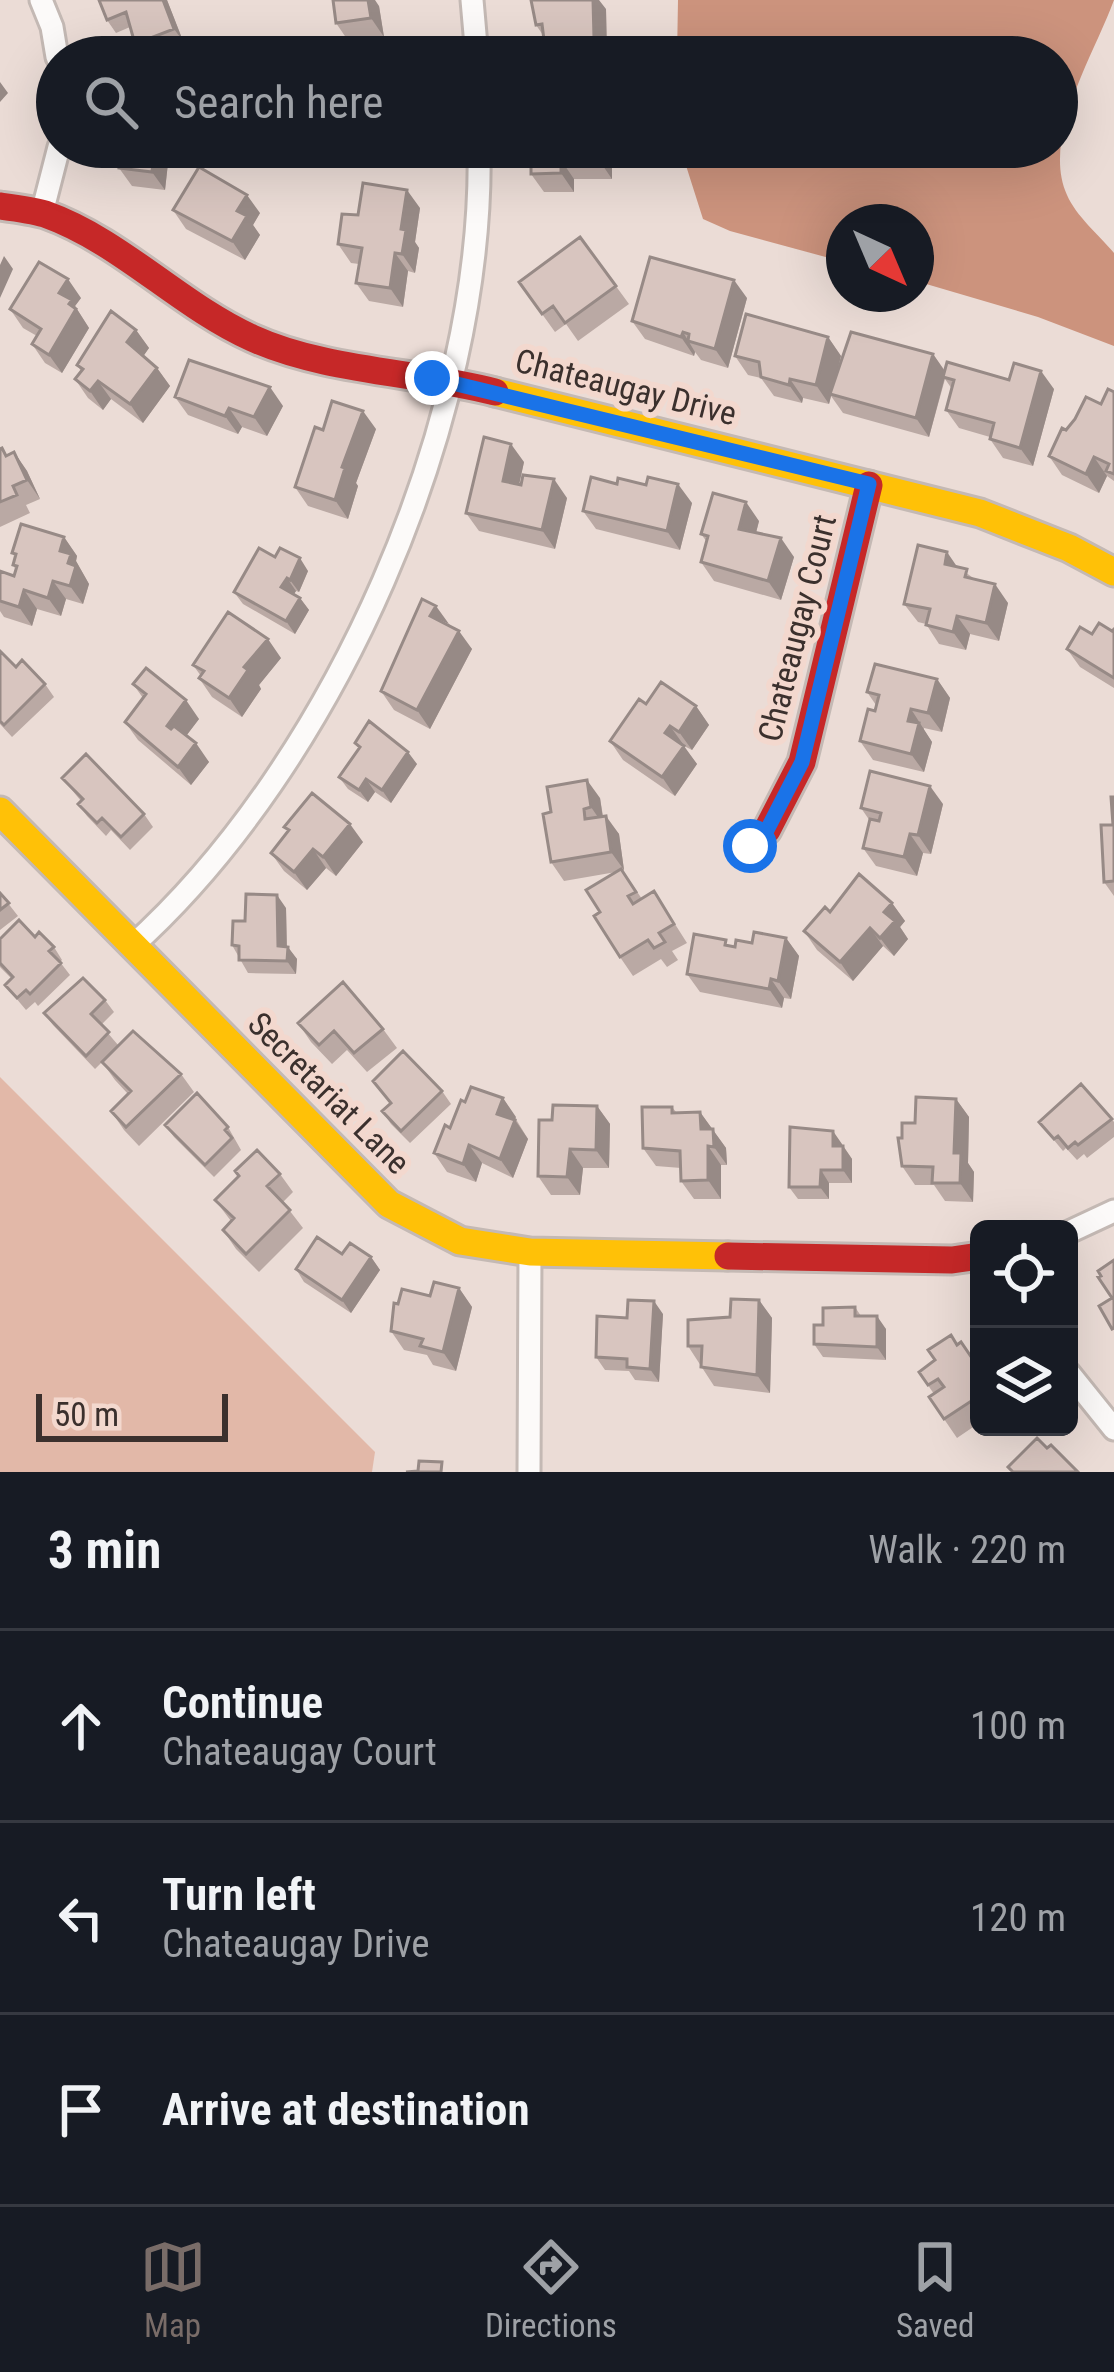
<!DOCTYPE html>
<html lang="en">
<head>
<meta charset="utf-8">
<style>
	body { margin:0; font-family:"Roboto Condensed",sans-serif; background:#20242c; color:#f1f3f6 }
	.controls { position:absolute; right:36px; bottom:36px; display:grid; overflow:hidden; border-radius:18px; box-shadow:0 12px 48px #0002 }
	.controls button { width:108px; height:108px; display:grid; place-items:center; padding:0; border:0; border-bottom:3px solid #363941; background:#171b24; color:#f1f3f6; font:60px sans-serif }
	.compass { position:absolute; left:826px; top:204px; width:108px; height:108px; border-radius:50%; background:#171b24; box-shadow:0 12px 48px #0002; rotate:136deg }
	.scale { position:absolute; left:36px; bottom:30px; width:192px; box-sizing:border-box; padding-left:12px; border:6px solid #3b302d; border-top:0; font-size:33px; line-height:42px; white-space:nowrap; color:#3b302d; -webkit-text-stroke:9px #f3d8ce; paint-order:stroke }
	.stop { position:absolute; width:36px; height:36px; margin:-27px; border:9px solid #1a73e8; border-radius:50%; background:#fff }
	.stop.end { background:#1a73e8; border-color:#fff; box-shadow:0 3px 12px #0008 }
	.list { margin:0; padding:0; list-style:none }
	h2 { display:flex; justify-content:space-between; align-items:center; height:156px; margin:0; padding:0 48px; font-size:51px }
	h2 small { font-size:39px; font-weight:400; color:#9ea1a6 }
	.list li { display:grid; grid-template-columns:78px 1fr auto; gap:36px; align-items:center; box-sizing:border-box; height:192px; padding:0 48px; border-top:3px solid #363941 }
	.list b { display:block; font-size:45px; white-space:nowrap }
	.list p { margin:0; font-size:39px; white-space:nowrap; color:#9ea1a6 }
	.list em { font-size:39px; font-style:normal; color:#9ea1a6 }
	.icon { flex:none; width:66px; height:66px; fill:none; stroke:currentColor; stroke-width:2; stroke-linecap:round; stroke-linejoin:round }
	.map { position:relative; flex:none; width:1114px; height:1472px; overflow:hidden }
	.search { position:absolute; background:#171b24; box-shadow:0 12px 48px #0002; left:36px; right:36px; top:36px; height:132px; display:flex; align-items:center; gap:30px; box-sizing:border-box; padding:0 42px; border-radius:66px; color:#9ea1a6; font-size:45px }
	.sheet { height:732px; background:#171b24 }
	nav { display:flex; justify-content:space-around; align-items:center; box-sizing:border-box; height:168px; border-top:3px solid #363941; background:#171b24; font-size:33px; color:#9ea1a6 }
	nav a { display:grid; justify-items:center; gap:6px }
	nav .on { color:#796c68 }
	.map>svg:first-child { display:block }
	.green { fill:#e2b8a8 }
	.water { fill:#cc937d }
	.lines { fill:none; stroke-linecap:round; stroke-linejoin:round }
	.street-casing { stroke:#c4b9b4; stroke-width:27 }
	.slow-casing { stroke:#c4b9b4; stroke-width:33 }
	.jam-casing { stroke:#c4b9b4; stroke-width:33 }
	.street { stroke:#fcfaf9; stroke-width:21 }
	.slow { stroke:#ffc107; stroke-width:27 }
	.jam { stroke:#c62828; stroke-width:27 }
	.wall { fill:#baa9a4 }
	.shaded-wall { fill:#978a86 }
	.building { fill:#d8c5bf; stroke:#978a86; stroke-width:3 }
	.route { stroke:#1a73e8; stroke-width:15 }
	.labels { text-anchor:middle; dominant-baseline:central; stroke-width:12; stroke-linejoin:round; paint-order:stroke }
	.street-label { font-size:33px; fill:#3b302d; stroke:#f3d8ce }
</style>
</head>
<body>
<div class="map">
<svg width="1114" height="1472" viewBox="0 0 1114 1472">
	<rect width="100%" height="100%" fill="#ebdcd6"/>
	<path class="green" d="M0,1077L375,1452L372,1472H0Z"/>
	<path class="water" d="M678,0H1114C1094,55 1041,138 1067,195C1076,216 1099,235 1114,253V346L1038,317L916,281V222H844V262L730,231L703,219L682,153L681,147H1057V57H677Z"/>
	<g class="lines">
		<defs>
			<path id="street" d="M41,0L52,27L57,57
				M472,0L477,57
				M42,213L59,147
				M131,947C334,765 485,420 479,147
				M1069,1232L1114,1211
				M1069,1373L1114,1429
				M529,1472L530,1252"/>
			<path id="slow" d="M495,392L980,513L1069,548L1114,572
				M0,811L389,1204L460,1241L530,1252L728,1256"/>
			<path id="jam" d="M0,206C15,208 31,210 45,214C121,241 179,305 252,338C324,371 418,372 495,392
				M750,846L767,830L802,762L869,485
				M728,1256L952,1260L979,1256"/>
		</defs>
		<use href="#street" class="street-casing"/>
		<use href="#slow" class="slow-casing"/>
		<use href="#jam" class="jam-casing"/>
		<use href="#street" class="street"/>
		<use href="#slow" class="slow"/>
		<use href="#jam" class="jam"/>
	</g>
	<path class="wall" d="M99,0H167L183,41L144,57L135,44L130,27L116,33L107,20Z
		M379,6L384,37L349,42L336,23Z
		M606,9L607,57H546L543,35L536,25Z
		M114,147H182L180,165L168,163L165,190L132,186L119,168L121,156Z
		M373,147H423V161L382,160Z
		M531,147H620V156H612V179H574V192H544L531,174Z
		M420,208L415,242L419,248L415,273L408,271L403,307L369,301L356,283L359,264L351,263L338,244L358,215Z
		M173,210L260,213L253,225L260,235L245,260L186,229Z
		M580,237L629,304L578,341L566,324L555,332L519,282Z
		M81,298L75,306L89,328L62,373L45,363L32,344L37,336L23,328L10,309Z
		M747,298L728,368L701,360L695,352L694,356L645,339L632,321Z
		M136,330L149,348L143,356L157,368L170,386L143,423L111,399L103,410L88,398L75,379L81,371L77,365Z
		M828,337L841,356L835,378L933,354L945,371L1009,380L1054,389L1033,466L1003,458L990,439V437L959,428L946,410L952,389L945,379L929,437L843,413L831,396L829,404L803,398L802,403L774,396L761,378L748,375L735,356Z
		M1114,392V481L1107,476L1099,493L1062,475L1049,456L1066,430L1101,404Z
		M175,397L283,406L267,436L242,427L238,434L188,415Z
		M376,429L356,483L358,486L348,519L308,506L295,487L323,430Z
		M2,448L7,455L14,452L27,471L40,499L26,505L30,513L0,527V449Z
		M524,462L519,484L567,498L555,549L479,531L466,513Z
		M617,484L692,503L680,550L596,529L583,511Z
		M759,521L756,533L794,557L781,600L714,581L701,562L707,542L701,534Z
		M64,537L77,556L76,561L89,584L83,604L66,599L61,616L37,609L32,626L4,617L0,611V571L14,576L16,570L13,565L15,557L12,553Z
		M275,557L308,571L299,592L296,591L294,594L300,598L309,610L295,634L243,604L234,592Z
		M958,567L1008,603L999,641L970,634L966,650L939,644L926,624L918,622L904,604Z
		M449,624L472,649L430,729L394,710L381,691Z
		M1114,629V688L1080,667L1067,649L1092,634L1112,631Z
		M0,651L16,667L45,684L54,697L12,737L0,724Z
		M281,658L259,685L261,689L242,717L212,697L199,678L201,676L193,665Z
		M937,679L950,698L942,732L924,728V730L932,742L924,772L873,760L860,741L876,705L867,692Z
		M133,684L199,719L186,736L209,762L191,785L138,740L125,722L143,698Z
		M646,704L696,706L709,725L692,750L682,745L697,764L675,796L623,760L610,741Z
		M355,743L417,764L391,803L375,792L368,802L348,789L339,777L359,749Z
		M62,778L144,814L153,827L130,850L111,830L106,836L87,816L78,804L81,801Z
		M1114,797V896L1104,882L1113,825Z
		M600,798L603,816L619,834L624,870L623,871L642,899L654,891L687,943L672,951L678,960L667,967L661,959L633,976L620,957L600,912L616,872L564,881L551,862L543,814Z
		M943,804L931,854L923,853L917,876L876,866L863,848L870,821L861,808Z
		M284,827L363,842L336,876L326,868L307,890L284,871L271,853L288,832Z
		M0,893L18,916L0,930Z
		M892,903L905,921L900,927L908,939L894,956L883,946L853,981L817,950L804,931L830,912Z
		M286,908L287,947L297,959L296,974L248,973L232,945L245,921Z
		M35,937L54,947L62,960L60,962L70,975L38,1006L35,1002L26,1010L5,985L11,978L0,967V939Z
		M786,938L799,956L791,999L784,998L782,1008L700,992L687,974L729,946L735,947Z
		M105,1000L114,1012L101,1025L118,1045L181,1074L194,1092L139,1146L124,1130L111,1111L128,1094L115,1080L102,1062L95,1069L53,1025L44,1013Z
		M298,1023L383,1029L397,1048L367,1072L347,1050L332,1064L311,1042Z
		M373,1081L442,1091L451,1104L410,1143L391,1124L382,1111L390,1103Z
		M1081,1084L1114,1122V1137L1087,1158L1084,1154L1077,1160L1066,1148L1063,1151L1039,1122Z
		M503,1098L528,1139L513,1178L482,1163L476,1182L447,1172L434,1153L465,1102Z
		M956,1099L969,1117L968,1163L974,1172L973,1202L945,1201L934,1185H915L902,1166V1138L915,1123Z
		M597,1106L610,1124L609,1168H583L580,1195H551L538,1176L552,1120Z
		M672,1107L676,1112H700L726,1148L727,1165H721V1199H694L681,1181V1168L656,1166L643,1148Z
		M165,1125L228,1127L241,1150L214,1177L174,1137Z
		M842,1144L852,1159V1183H829V1199H798L789,1187Z
		M280,1174L293,1192L283,1202L303,1228L259,1272L236,1249L223,1230L231,1221L215,1200Z
		M342,1254L371,1257L380,1270L351,1313L304,1282L296,1269Z
		M459,1288L472,1307L456,1371L433,1365L427,1355L404,1350L391,1331L398,1304Z
		M759,1300L772,1318L770,1393L714,1386L688,1346Z
		M855,1307L861,1316L886,1329V1360L823,1357L814,1344L823,1325Z
		M663,1314L659,1382L635,1380L629,1371L605,1370L596,1357L627,1318Z
		M957,1345L976,1364L979,1362V1423L957,1438L929,1397L934,1394L919,1372Z"/>
	<path class="shaded-wall" d="M163,0H167L183,41L174,29Z
		M368,0H375L379,6L384,37L371,18Z
		M591,0H599L606,9L607,57L594,38Z
		M585,39L597,57H590L586,51Z
		M0,82L8,93L0,102Z
		M155,147H157L168,163L165,190L152,172Z
		M168,147H182L180,165Z
		M413,147H423V161Z
		M599,147H606L612,156V179L599,160Z
		M561,160L574,179V192L561,173Z
		M407,190L420,208L415,242L419,248L415,273L402,254L401,229Z
		M247,195L260,213L253,225L260,235L245,260L232,241L237,211Z
		M395,253L408,271L403,307L390,288Z
		M4,256L13,269L0,298V265Z
		M68,279L81,298L75,306L89,328L62,373L49,355L59,293Z
		M734,280L747,298L728,368L715,349Z
		M136,330L149,348L140,361L127,342Z
		M683,332L695,352L694,356L681,337Z
		M828,337L841,356L829,404L816,385Z
		M933,354L946,373L929,437L916,418Z
		M157,368L170,386L143,423L130,404Z
		M1041,371L1054,389L1033,466L1020,448Z
		M790,379L803,398L802,403L789,385Z
		M98,381L111,399L103,410L90,391Z
		M270,387L283,406L267,436L254,417Z
		M229,408L242,427L238,434L225,416Z
		M363,411L376,429L356,483L358,486L348,519L335,500L342,467Z
		M511,444L524,462L516,499L503,481Z
		M14,452L27,471L40,499L27,480Z
		M1094,457L1107,476L1099,493L1086,474Z
		M554,479L567,498L555,549L542,530Z
		M678,484L692,503L680,550L667,531Z
		M746,502L759,521L752,548L739,529Z
		M64,537L77,556L76,561L89,584L83,604L70,586L60,551Z
		M781,538L794,557L781,600L768,581Z
		M947,552L960,571L945,564Z
		M300,558L308,571L299,592L290,580Z
		M287,578L296,591L290,600L281,587Z
		M53,581L66,599L61,616L48,598Z
		M995,584L1008,603L999,641L986,623Z
		M24,590L37,609L32,626L19,607Z
		M300,598L309,610L295,634L286,621Z
		M436,606L449,624L430,616Z
		M957,616L970,634L966,650L953,632Z
		M459,631L472,649L430,729L417,710Z
		M268,639L281,658L259,685L261,689L242,717L229,698L244,667Z
		M937,679L950,698L942,732L928,713Z
		M186,700L199,719L180,744L167,726Z
		M696,706L709,725L692,750L679,732Z
		M911,709L932,742L924,772L911,754L908,721Z
		M670,726L683,744L665,733Z
		M196,743L209,762L191,785L178,767Z
		M684,746L697,764L675,796L662,777Z
		M408,752L417,764L391,803L382,790Z
		M366,779L375,792L368,802L359,790Z
		M587,780L600,798L604,826L591,807Z
		M930,786L943,804L931,854L918,835Z
		M606,816L619,834L624,870L611,852Z
		M350,824L363,842L336,876L323,857Z
		M910,834L923,853L917,876L904,857Z
		M313,849L326,868L307,890L294,872Z
		M277,895L286,908L287,959L278,946Z
		M892,903L905,921L900,927L908,939L894,956L880,938L884,912Z
		M870,928L883,946L853,981L840,962Z
		M786,938L799,956L791,999L778,981Z
		M288,947L297,959L296,974L287,961Z
		M771,979L784,998L782,1008L769,989Z
		M503,1098L516,1117L514,1122L515,1120L528,1139L513,1178L500,1159L497,1114Z
		M956,1099L969,1117L968,1163L974,1172L973,1202L960,1183L954,1153Z
		M597,1106L610,1124L609,1168L596,1150Z
		M700,1112L726,1148L727,1165L701,1129Z
		M833,1131L842,1144V1159L833,1146Z
		M469,1145L482,1163L476,1182L463,1164Z
		M708,1146L721,1165V1199L708,1180Z
		M843,1146L852,1159V1183L843,1170Z
		M570,1149L583,1168L580,1195L567,1177Z
		M821,1170L829,1183V1199L820,1187Z
		M371,1257L380,1270L351,1313L342,1300Z
		M459,1288L472,1307L456,1371L443,1352Z
		M759,1300L772,1318L770,1393L757,1375Z
		M654,1301L663,1314L659,1382L650,1369Z
		M877,1316L886,1329V1360L877,1347Z"/>
	<path class="building" d="M99,0H163L174,29L135,44L126,12L107,20Z
		M333,0H368L371,18L336,23Z
		M531,0H593L594,38L585,39L586,51L546,56L542,24L536,25Z
		M395,46H409V57H377V52H395Z
		M122,147H155L152,172L119,168Z
		M531,147H599V160H561V173L531,174Z
		M199,167L247,195L237,211L247,216L232,241L173,210Z
		M363,183L407,190L401,229L406,230L402,254L395,253L390,288L356,283L362,248L338,244L342,214L358,215Z
		M580,237L616,286L565,323L553,306L542,314L519,282Z
		M650,257L734,280L715,349L688,341L689,334L683,332L681,337L632,321Z
		M39,262L68,279L59,293L72,300L69,304L76,309L49,355L32,344L41,329L10,309Z
		M111,311L136,330L127,342L157,368L130,404L98,381L90,391L75,379L83,369L77,365Z
		M746,314L828,337L816,385L790,379L789,385L761,377L759,362L735,356Z
		M851,332L933,354L916,418L830,394Z
		M189,360L270,387L254,417L229,408L225,416L175,397Z
		M947,362L1009,380L1014,363L1041,371L1020,448L990,439L994,423L946,410L954,380L943,377Z
		M1108,389L1114,392V474L1106,471L1109,464L1094,457L1086,474L1049,456L1062,428L1066,430L1075,419L1086,397L1101,404Z
		M332,401L363,411L342,467L345,468L335,500L295,487L315,427L323,430Z
		M484,437L511,444L503,481L521,485L523,475L554,479L542,530L466,513Z
		M2,448L6,456L14,452L27,480L13,486L17,495L0,502V449Z
		M591,477L617,484L618,478L646,485L648,477L678,484L667,531L583,511Z
		M713,493L746,502L739,529L781,538L768,581L701,562L708,536L701,534Z
		M21,524L64,537L60,551L71,554L68,563L76,566L70,586L53,581L48,598L24,590L19,607L0,601V571L14,576L17,566L13,565L16,554L12,553Z
		M918,545L947,552L945,564L967,569L965,577L995,584L986,623L957,616L953,632L926,625L930,609L904,604Z
		M259,548L275,557L280,548L300,558L290,580L287,578L281,587L300,598L286,621L234,592Z
		M422,599L436,606L430,616L459,631L417,710L381,691Z
		M228,612L268,639L244,667L248,670L229,698L199,678L204,671L193,665Z
		M1099,623L1112,631L1114,629V678L1067,649L1080,627L1092,634Z
		M0,651L16,667L22,660L45,684L4,725L0,721Z
		M875,664L937,679L928,713L911,709L908,721L919,723L911,754L860,741L868,709L875,711L879,695L867,692Z
		M146,668L186,700L167,726L171,729L174,726L196,743L178,767L125,722L146,694L133,684Z
		M661,682L696,706L679,732L670,726L665,733L684,746L662,777L610,741L639,699L646,704Z
		M369,721L408,752L382,790L366,779L359,790L339,777L360,747L355,743Z
		M86,754L144,814L121,837L102,818L97,823L78,804L83,799L62,778Z
		M870,771L930,786L918,835L910,834L904,857L863,848L870,819L879,821L881,813L861,808Z
		M587,780L591,807L584,809L585,819L606,816L611,852L551,862L543,814L551,812L547,787Z
		M312,793L350,824L323,857L313,849L294,872L271,853L289,830L284,827Z
		M1111,797H1114V881L1104,882L1101,825H1113Z
		M621,869L636,892L628,896L633,904L654,891L674,924L659,933L665,942L654,948L648,940L620,957L594,916L600,912L586,890Z
		M859,874L892,903L884,912L895,921L880,938L870,928L840,962L804,931L825,907L830,912Z
		M0,893L9,903L0,910Z
		M246,894L277,895L278,946L288,947L287,961L239,960V946L232,945L233,921H245Z
		M19,920L35,937L39,932L54,947L49,951L61,963L30,994L26,990L17,998L5,985L13,977L0,963V939Z
		M754,932L786,938L778,981L771,979L769,989L687,974L694,934L726,940L725,945L735,947L736,940L752,943Z
		M83,978L105,1000L91,1014L109,1032L86,1056L44,1013Z
		M343,982L383,1029L354,1053L334,1031L319,1045L298,1023Z
		M133,1031L181,1074L126,1127L111,1111L131,1091L102,1062Z
		M403,1051L442,1091L401,1131L382,1111L391,1103L373,1081Z
		M1081,1084L1112,1119L1078,1145L1075,1142L1068,1148L1058,1136L1054,1139L1039,1122Z
		M471,1087L503,1098L497,1114L515,1120L500,1159L469,1145L463,1164L434,1153L445,1125L450,1128L461,1100L465,1102Z
		M197,1093L228,1127L225,1130L232,1138L205,1165L165,1125Z
		M916,1097L956,1099L954,1153H961L960,1183H932L933,1167L902,1166L898,1138H902V1123H915Z
		M553,1105L597,1106L596,1150L570,1149L567,1177L538,1176L539,1120H552Z
		M642,1107H672V1113L700,1112L701,1129H713L714,1147L708,1146V1180L681,1181L680,1151L643,1148Z
		M790,1127L833,1131V1146H843V1170H821L820,1187H789Z
		M257,1150L280,1174L267,1186L290,1210L246,1254L223,1230L234,1218L215,1200L239,1176L235,1171Z
		M317,1237L342,1254L350,1243L371,1257L342,1300L296,1269Z
		M1114,1260V1328L1112,1329L1099,1306L1112,1298L1098,1277L1101,1276L1098,1271Z
		M434,1282L459,1288L443,1352L420,1346L423,1339L391,1331L394,1303L398,1304L402,1289L430,1296Z
		M731,1299L759,1300L757,1375L701,1367L702,1346H688V1320L730,1317Z
		M628,1300L654,1301L650,1369L627,1367V1359L596,1357L597,1316L627,1318Z
		M855,1307V1316H877V1347L814,1344V1325H823V1308Z
		M951,1335L957,1345L961,1342L976,1364L979,1362V1396L944,1419L929,1397L944,1387L938,1379L928,1385L919,1372L935,1360L928,1350Z
		M1037,1438L1047,1448L1051,1445L1078,1472H1013L1008,1467Z
		M419,1461L442,1462L441,1472H406L418,1471Z"/>
	<g class="lines">
		<path class="route" d="M432,378L869,484L802,762L767,830L750,846"/>
	</g>
	<g class="labels">
		<g class="street-label">
			<text transform="translate(626 387) rotate(14)">Chateaugay Drive</text>
			<text transform="translate(797 628) rotate(-76)">Chateaugay Court</text>
			<text transform="translate(329 1093) rotate(45)">Secretariat Lane</text>
		</g>
	</g>
</svg>
<div class="controls">
<button><svg class="icon" aria-label="locate" viewBox="0 0 24 24"><circle cx="12" cy="12" r="6"/><path d="M12 2v4M12 18v4M2 12h4M18 12h4"/></svg></button>
<button><svg class="icon" aria-label="layers" viewBox="0 0 24 24"><path d="M12 4l9 5-9 5-9-5zM3 14l9 5 9-5"/></svg></button>
</div>
<svg class="compass" viewBox="-18 -18 36 36"><path d="M0-13l5 13h-10z" fill="#e53935"/><path d="M0 13l5-13h-10z" fill="#9ea1a6"/></svg>
<div class="scale">50 m</div>
<div class="stop" style="left:750px;top:846px"></div>
<div class="stop end" style="left:432px;top:378px"></div>
<div class="search"><svg class="icon" aria-label="search" viewBox="0 0 24 24"><circle cx="10" cy="10" r="6"/><path d="M15 15l6 6"/></svg>Search here</div>
</div>
<section class="sheet">
<h2>3 min<small>Walk · 220 m</small></h2>
<ul class="list">
<li><svg class="icon" aria-label="ahead" viewBox="0 0 24 24"><path d="M12 20V5M6 11l6-6 6 6"/></svg><div><b>Continue</b><p>Chateaugay Court</p></div><em>100 m</em></li>
<li><svg class="icon" aria-label="left" viewBox="0 0 24 24"><path d="M17 20v-9H6M10 6l-5 5 5 5"/></svg><div><b>Turn left</b><p>Chateaugay Drive</p></div><em>120 m</em></li>
<li><svg class="icon" aria-label="arrive" viewBox="0 0 24 24"><path d="M6 21V4h12l-3 4 3 4H6"/></svg><div><b>Arrive at destination</b></div></li>
</ul>
</section>
<nav>
<a class="on"><svg class="icon" aria-label="map" viewBox="0 0 24 24"><path d="M3 6l6-2 6 2 6-2v14l-6 2-6-2-6 2zM9 4v14M15 6v14"/></svg>Map</a>
<a><svg class="icon" aria-label="directions" viewBox="0 0 24 24"><path d="M12 3l9 9-9 9-9-9zM9 14v-3h6M13 9l2 2-2 2"/></svg>Directions</a>
<a><svg class="icon" aria-label="saved" viewBox="0 0 24 24"><path d="M7 4h10v16l-5-4-5 4z"/></svg>Saved</a>
</nav>
</body>
</html>
